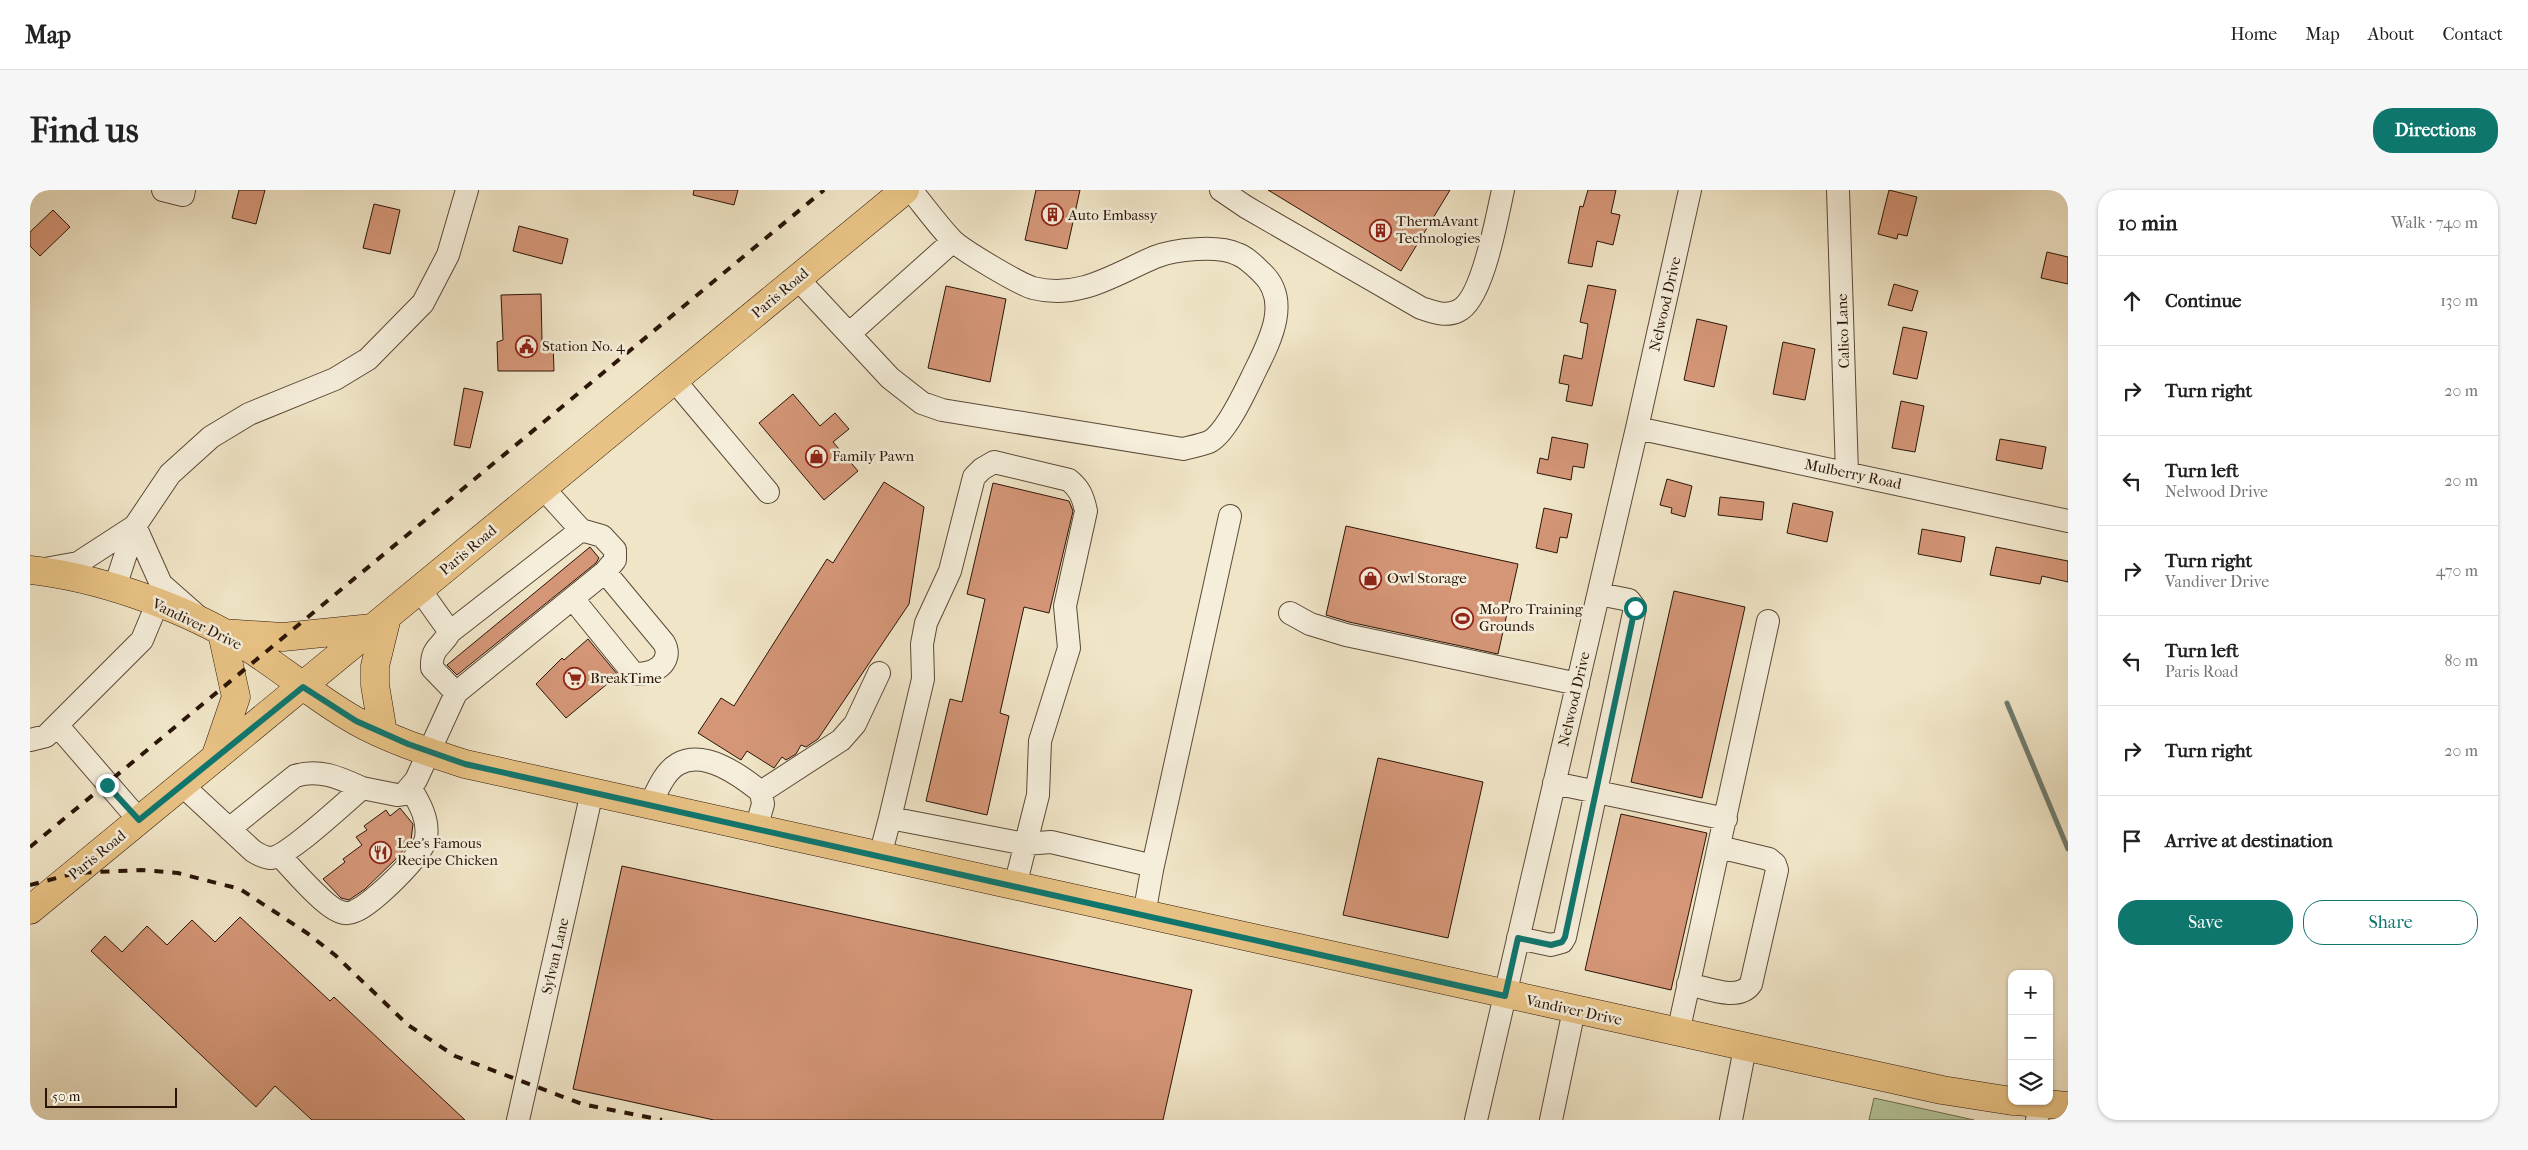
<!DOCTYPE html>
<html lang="en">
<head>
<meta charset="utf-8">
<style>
	body { margin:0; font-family:"IM FELL French Canon",serif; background:#f6f6f6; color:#222 }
	.controls { position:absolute; right:15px; bottom:15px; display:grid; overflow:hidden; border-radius:10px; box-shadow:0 1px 4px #0004 }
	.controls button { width:45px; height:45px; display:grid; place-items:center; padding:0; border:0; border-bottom:1px solid #e0e0e0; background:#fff; color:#222; font:25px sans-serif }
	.scale { position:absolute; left:15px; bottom:12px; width:132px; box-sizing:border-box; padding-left:5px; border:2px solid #2b1507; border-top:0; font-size:14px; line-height:18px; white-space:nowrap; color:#2b1507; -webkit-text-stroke:4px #f5eedb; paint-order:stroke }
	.stop { position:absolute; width:15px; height:15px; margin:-11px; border:4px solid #0f766e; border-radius:50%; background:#fff }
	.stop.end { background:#0f766e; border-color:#fff; box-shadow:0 1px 5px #0008 }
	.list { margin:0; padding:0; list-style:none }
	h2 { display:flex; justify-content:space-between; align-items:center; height:65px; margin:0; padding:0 20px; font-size:21px }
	h2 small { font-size:16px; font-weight:400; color:#767676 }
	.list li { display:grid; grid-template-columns:32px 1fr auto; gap:15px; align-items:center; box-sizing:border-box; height:90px; padding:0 20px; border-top:1px solid #e0e0e0 }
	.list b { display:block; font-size:19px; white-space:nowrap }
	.list p { margin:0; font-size:16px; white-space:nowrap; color:#767676 }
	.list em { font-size:16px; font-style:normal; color:#767676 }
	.actions { display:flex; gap:10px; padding:15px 20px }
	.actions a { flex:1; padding:11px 0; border:1px solid #0f766e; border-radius:20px; text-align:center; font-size:18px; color:#0f766e }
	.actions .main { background:#0f766e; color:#fff }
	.icon { flex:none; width:28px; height:28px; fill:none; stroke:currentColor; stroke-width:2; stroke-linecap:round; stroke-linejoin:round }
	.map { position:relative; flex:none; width:2038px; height:930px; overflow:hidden; border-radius:20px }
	header { display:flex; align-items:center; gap:30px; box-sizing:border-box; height:70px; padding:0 25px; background:#fff; border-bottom:1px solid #e0e0e0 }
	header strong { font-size:24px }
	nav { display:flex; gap:28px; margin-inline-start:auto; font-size:18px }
	.intro { display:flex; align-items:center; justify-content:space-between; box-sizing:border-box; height:120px; padding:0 30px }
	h1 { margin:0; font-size:35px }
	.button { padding:12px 22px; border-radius:20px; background:#0f766e; color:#fff; font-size:18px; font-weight:700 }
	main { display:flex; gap:30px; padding:0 30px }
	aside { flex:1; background:#fff; border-radius:20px; box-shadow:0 1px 4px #0004 }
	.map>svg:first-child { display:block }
	.green { fill:#b4c69a; stroke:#706e50 }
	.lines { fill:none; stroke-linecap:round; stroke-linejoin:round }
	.stream { stroke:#6e7b6d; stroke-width:5 }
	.building { fill:#d49677; stroke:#2b1507 }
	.minor-casing { stroke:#5c4937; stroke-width:24 }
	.major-casing { stroke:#2b1507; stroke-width:29 }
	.minor { stroke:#f5eedb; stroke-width:22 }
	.major { stroke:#e8c284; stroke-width:28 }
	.rail { stroke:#2b1507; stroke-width:4; stroke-dasharray:9 9; stroke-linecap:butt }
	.route { stroke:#0f766e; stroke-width:6 }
	.labels { text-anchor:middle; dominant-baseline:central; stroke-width:5; stroke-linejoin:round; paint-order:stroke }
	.poi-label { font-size:15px; fill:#2b1507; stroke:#f5eedb; text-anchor:start }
	.street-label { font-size:15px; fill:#2b1507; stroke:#f5eedb }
</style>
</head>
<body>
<header>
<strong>Map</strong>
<nav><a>Home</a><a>Map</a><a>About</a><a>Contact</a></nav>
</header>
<div class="intro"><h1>Find us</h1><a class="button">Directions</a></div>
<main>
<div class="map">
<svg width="2038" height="930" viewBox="0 0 2038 930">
	<rect width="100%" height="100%" fill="#f0e5c7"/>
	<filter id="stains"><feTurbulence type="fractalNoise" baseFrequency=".004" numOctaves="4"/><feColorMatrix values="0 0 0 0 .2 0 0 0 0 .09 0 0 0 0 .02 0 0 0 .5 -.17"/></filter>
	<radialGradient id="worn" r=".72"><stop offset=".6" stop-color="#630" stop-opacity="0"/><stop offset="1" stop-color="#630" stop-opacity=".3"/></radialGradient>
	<path class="green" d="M1844,908L1944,930H1839Z"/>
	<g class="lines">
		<path class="stream" d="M1977,513L2038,659"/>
	</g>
	<path class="building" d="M209,0H235L226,34L202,28Z
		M664,0H708L704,15L663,5Z
		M1006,0H1050L1037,59L995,50Z
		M1238,0H1420L1371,81Z
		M1558,0H1586L1581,23L1590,25L1583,55L1567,51L1562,77L1538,73L1550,16L1553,17Z
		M1859,0L1887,7L1877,46L1868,44L1867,49L1848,44Z
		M344,14L370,20L360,64L333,58Z
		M23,20L40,37L10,66L0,56V42Z
		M489,36L538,49L532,74L483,61Z
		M2017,62L2038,67V94L2011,88Z
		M1864,94L1888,101L1882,121L1858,115Z
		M1558,95L1586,100L1562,216L1536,211L1539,195L1529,193L1534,165L1552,169L1558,134L1550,132Z
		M916,96L976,109L960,192L898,178Z
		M511,104L512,151L523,152L524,181H468L467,152L473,150L471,105Z
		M1667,129L1697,136L1684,197L1654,190Z
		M1873,137L1897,142L1887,189L1863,184Z
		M1753,152L1785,159L1775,210L1743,204Z
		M434,198L453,202L440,258L424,255Z
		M763,204L790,236L805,223L819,239L803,252L828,281L794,310L729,233Z
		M1871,211L1894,216L1885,262L1862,258Z
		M1522,247L1558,254L1554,278L1543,276L1541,290L1507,283L1510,268L1518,270Z
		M1970,249L2016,257L2012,279L1966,270Z
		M1637,289L1662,296L1655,327L1641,323L1642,318L1630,315Z
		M854,292L894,317L879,414L788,549L776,557L771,555L766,564L756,570L752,567L744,578L717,561L711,570L668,543L691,508L704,516L797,369L803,373Z
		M963,293L1039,311L1043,321L1019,423L994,417L970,523L979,526L957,625L896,611L920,509L932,512L955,409L937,404Z
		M1690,307L1734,312L1732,330L1688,325Z
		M1763,313L1803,322L1797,352L1757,343Z
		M1514,318L1542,324L1537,348L1530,347L1527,363L1506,358Z
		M1316,336L1488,374L1468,464L1319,432L1296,425Z
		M1892,339L1935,347L1931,372L1888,364Z
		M560,357L569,368L566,373L427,485L417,475Z
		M1966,357L2038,371V392L2012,386L2010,394L1960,385Z
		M1644,401L1715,417L1672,608L1601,592Z
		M558,449L588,485L536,528L506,494L532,468L534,470Z
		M1348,568L1453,592L1418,748L1313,725Z
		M370,618L383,634L381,650L367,668L335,699L319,710L311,708L293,689L315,672L313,669L332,655L326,647L337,640L334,636L356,620L360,626Z
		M1591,624L1677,643L1641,800L1555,780Z
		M592,676L1162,800L1133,930H684L543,899Z
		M210,727L300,811L304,807L435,930H282L245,896L226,917L61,761L75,746L92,762L117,736L137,755L162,730L185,752Z"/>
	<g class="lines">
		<defs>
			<path id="minor" d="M133,0L153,5L154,0
				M1191,0L1216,17L1391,118C1404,122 1415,127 1428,121C1453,110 1467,26 1473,0
				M1808,0L1817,283
				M767,88L860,188L892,213L912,220L1153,259C1161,257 1171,255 1179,252C1197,243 1217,197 1226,179C1241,149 1261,109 1231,82C1224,75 1216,67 1207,64C1188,55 1145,59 1125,67C1085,84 1049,110 1003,98C989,94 932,60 922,50C907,34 894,16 881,0
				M819,144L923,51
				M644,190L738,302
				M1607,238L2038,331
				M105,336L131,394L165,424
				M15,379L48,373L105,336
				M85,397L105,336L140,284L181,247L219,224L305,189L338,169L393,113L418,65L437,0
				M390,400L420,442C411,458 401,457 402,478L426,503
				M543,409L603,483C621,487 645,473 634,453L575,382
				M1260,423L1280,434L1316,445L1548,494
				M420,442L551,340
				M27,535L109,630
				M0,550L16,546L112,450L127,414
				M1524,593L1696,629
				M152,595L223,661C228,664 234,668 241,668C258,666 316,612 332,598L367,605L374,604L386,590L426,503L575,382L585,370V360L572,346L551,340L513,298
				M731,602L811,550L825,534L849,483
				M620,615C627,601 634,582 648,574C675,559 711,586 731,602L733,614L726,639
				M860,628L893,489L892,454L896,433L920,381L944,287L952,279L964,272L1039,290C1050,299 1053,307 1056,321L1035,416L1039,458L1010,551L1008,605L985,696
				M199,639L265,586C289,578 310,588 332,598
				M250,666C262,678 295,718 311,722C316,724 321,723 325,721C342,714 393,666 396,648C399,630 390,614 381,599
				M850,666L860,628L995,654L1021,652L1115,674L1122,680L1114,725
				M1122,680L1200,326
				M1488,748L1521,755L1532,752L1535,747L1605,418L1599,410L1569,404
				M1658,794C1677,798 1709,812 1721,794L1747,680L1745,674L1739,669L1689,657
				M1648,843L1738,431
				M488,930L562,602
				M1446,930L1607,238L1660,0
				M1521,930L1544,820
				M1701,930L1715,858
				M2007,930L2010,915"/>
			<path id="major" d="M0,380C65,387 147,415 203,448C246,473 283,507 326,531C360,550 398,562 435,574L1912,900L1982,911
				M353,543L345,495V476L357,427
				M185,568L206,507L192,443L253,447L342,438
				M0,720L875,0
				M1986,911L2038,916"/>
		</defs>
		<use href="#minor" class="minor-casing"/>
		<use href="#major" class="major-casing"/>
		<use href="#minor" class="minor"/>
		<use href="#major" class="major"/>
		<path class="rail" d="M0,657L794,0
			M0,695L46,683L111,680L148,683L210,699L277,743L305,765L378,835L425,866L552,914L632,930"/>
	</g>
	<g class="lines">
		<path class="route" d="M77,595L109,630L273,497L326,531L378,554L435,574L1475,806L1488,748L1521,755L1532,752L1535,747L1605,418"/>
	</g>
	<defs>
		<symbol id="building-ring" viewBox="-11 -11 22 22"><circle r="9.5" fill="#f5eedb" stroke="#8f2418" stroke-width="1.5"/><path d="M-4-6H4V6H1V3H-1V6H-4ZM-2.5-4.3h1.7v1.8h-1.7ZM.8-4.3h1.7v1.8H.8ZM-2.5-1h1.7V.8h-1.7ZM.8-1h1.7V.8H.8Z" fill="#8f2418"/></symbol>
		<symbol id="civic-ring" viewBox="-11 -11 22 22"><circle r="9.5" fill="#f5eedb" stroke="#8f2418" stroke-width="1.5"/><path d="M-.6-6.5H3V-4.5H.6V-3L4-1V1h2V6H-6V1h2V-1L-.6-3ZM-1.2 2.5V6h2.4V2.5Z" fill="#8f2418"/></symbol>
		<symbol id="shop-ring" viewBox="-11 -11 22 22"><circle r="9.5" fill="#f5eedb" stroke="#8f2418" stroke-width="1.5"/><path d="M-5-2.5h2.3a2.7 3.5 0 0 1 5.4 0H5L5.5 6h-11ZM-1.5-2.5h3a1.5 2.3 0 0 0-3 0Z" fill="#8f2418"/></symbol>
		<symbol id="stadium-ring" viewBox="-11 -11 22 22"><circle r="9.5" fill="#f5eedb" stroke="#8f2418" stroke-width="1.5"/><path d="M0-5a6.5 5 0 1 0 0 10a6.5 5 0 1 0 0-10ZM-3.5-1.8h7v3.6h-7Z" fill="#8f2418"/></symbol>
		<symbol id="supermarket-ring" viewBox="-11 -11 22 22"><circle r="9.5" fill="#f5eedb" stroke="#8f2418" stroke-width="1.5"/><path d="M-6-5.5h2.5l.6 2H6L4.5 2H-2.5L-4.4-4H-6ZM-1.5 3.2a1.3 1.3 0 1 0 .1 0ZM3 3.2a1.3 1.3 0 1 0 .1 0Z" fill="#8f2418"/></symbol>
		<symbol id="restaurant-ring" viewBox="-11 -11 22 22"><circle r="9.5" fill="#f5eedb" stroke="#8f2418" stroke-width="1.5"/><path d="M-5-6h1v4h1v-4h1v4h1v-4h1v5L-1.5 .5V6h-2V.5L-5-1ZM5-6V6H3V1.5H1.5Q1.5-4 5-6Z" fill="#8f2418"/></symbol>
	</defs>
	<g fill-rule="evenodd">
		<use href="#building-ring" x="1010" y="12" width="25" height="25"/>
		<use href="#building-ring" x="1338" y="28" width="25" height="25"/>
		<use href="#civic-ring" x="484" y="144" width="25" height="25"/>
		<use href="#shop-ring" x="774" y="254" width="25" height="25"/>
		<use href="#shop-ring" x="1328" y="376" width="25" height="25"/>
		<use href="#stadium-ring" x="1420" y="416" width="25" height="25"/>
		<use href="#supermarket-ring" x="532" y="476" width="25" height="25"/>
		<use href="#restaurant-ring" x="338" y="650" width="25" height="25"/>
	</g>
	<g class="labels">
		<g class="poi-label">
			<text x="1038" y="25">Auto Embassy</text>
			<text x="1366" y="31">ThermAvant<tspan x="1366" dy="17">Technologies</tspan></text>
			<text x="512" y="156">Station No. 4</text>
			<text x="802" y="266">Family Pawn</text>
			<text x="1357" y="388">Owl Storage</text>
			<text x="1449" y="419">MoPro Training<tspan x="1449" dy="17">Grounds</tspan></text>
			<text x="560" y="488">BreakTime</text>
			<text x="367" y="653">Lee's Famous<tspan x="367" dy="17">Recipe Chicken</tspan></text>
		</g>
		<g class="street-label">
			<text transform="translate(750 103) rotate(-40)">Paris Road</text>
			<text transform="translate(1635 114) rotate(-77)">Nelwood Drive</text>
			<text transform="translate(1813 141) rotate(-92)">Calico Lane</text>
			<text transform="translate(1823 284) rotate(12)">Mulberry Road</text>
			<text transform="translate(438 360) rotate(-40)">Paris Road</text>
			<text transform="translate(167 434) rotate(26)">Vandiver Drive</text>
			<text transform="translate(1544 509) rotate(-77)">Nelwood Drive</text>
			<text transform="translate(67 665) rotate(-39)">Paris Road</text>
			<text transform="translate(525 766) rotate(-77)">Sylvan Lane</text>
			<text transform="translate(1544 820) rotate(12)">Vandiver Drive</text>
		</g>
	</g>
	<rect width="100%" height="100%" filter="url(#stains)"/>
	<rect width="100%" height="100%" fill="url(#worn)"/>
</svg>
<div class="controls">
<button>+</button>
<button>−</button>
<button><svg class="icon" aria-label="layers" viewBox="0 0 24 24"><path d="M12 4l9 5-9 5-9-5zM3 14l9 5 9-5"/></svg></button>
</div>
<div class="scale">50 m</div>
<div class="stop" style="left:1605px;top:418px"></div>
<div class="stop end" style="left:77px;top:595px"></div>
</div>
<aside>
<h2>10 min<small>Walk · 740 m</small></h2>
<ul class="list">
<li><svg class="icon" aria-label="ahead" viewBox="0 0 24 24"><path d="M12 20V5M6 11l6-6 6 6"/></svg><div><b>Continue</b></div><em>130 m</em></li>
<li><svg class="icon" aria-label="right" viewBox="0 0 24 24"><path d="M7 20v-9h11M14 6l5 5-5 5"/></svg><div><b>Turn right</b></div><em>20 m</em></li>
<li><svg class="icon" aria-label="left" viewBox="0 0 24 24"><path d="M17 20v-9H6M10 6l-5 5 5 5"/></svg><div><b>Turn left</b><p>Nelwood Drive</p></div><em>20 m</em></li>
<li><svg class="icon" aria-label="right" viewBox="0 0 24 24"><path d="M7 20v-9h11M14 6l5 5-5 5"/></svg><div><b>Turn right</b><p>Vandiver Drive</p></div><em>470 m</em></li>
<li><svg class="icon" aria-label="left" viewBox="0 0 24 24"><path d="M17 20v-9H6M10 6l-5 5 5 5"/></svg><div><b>Turn left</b><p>Paris Road</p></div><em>80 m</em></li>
<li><svg class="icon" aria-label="right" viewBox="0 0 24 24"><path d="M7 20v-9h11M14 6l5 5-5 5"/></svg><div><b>Turn right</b></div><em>20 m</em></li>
<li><svg class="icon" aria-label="arrive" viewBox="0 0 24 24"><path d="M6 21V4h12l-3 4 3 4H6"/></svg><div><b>Arrive at destination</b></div></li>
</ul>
<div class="actions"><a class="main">Save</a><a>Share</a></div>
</aside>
</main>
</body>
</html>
